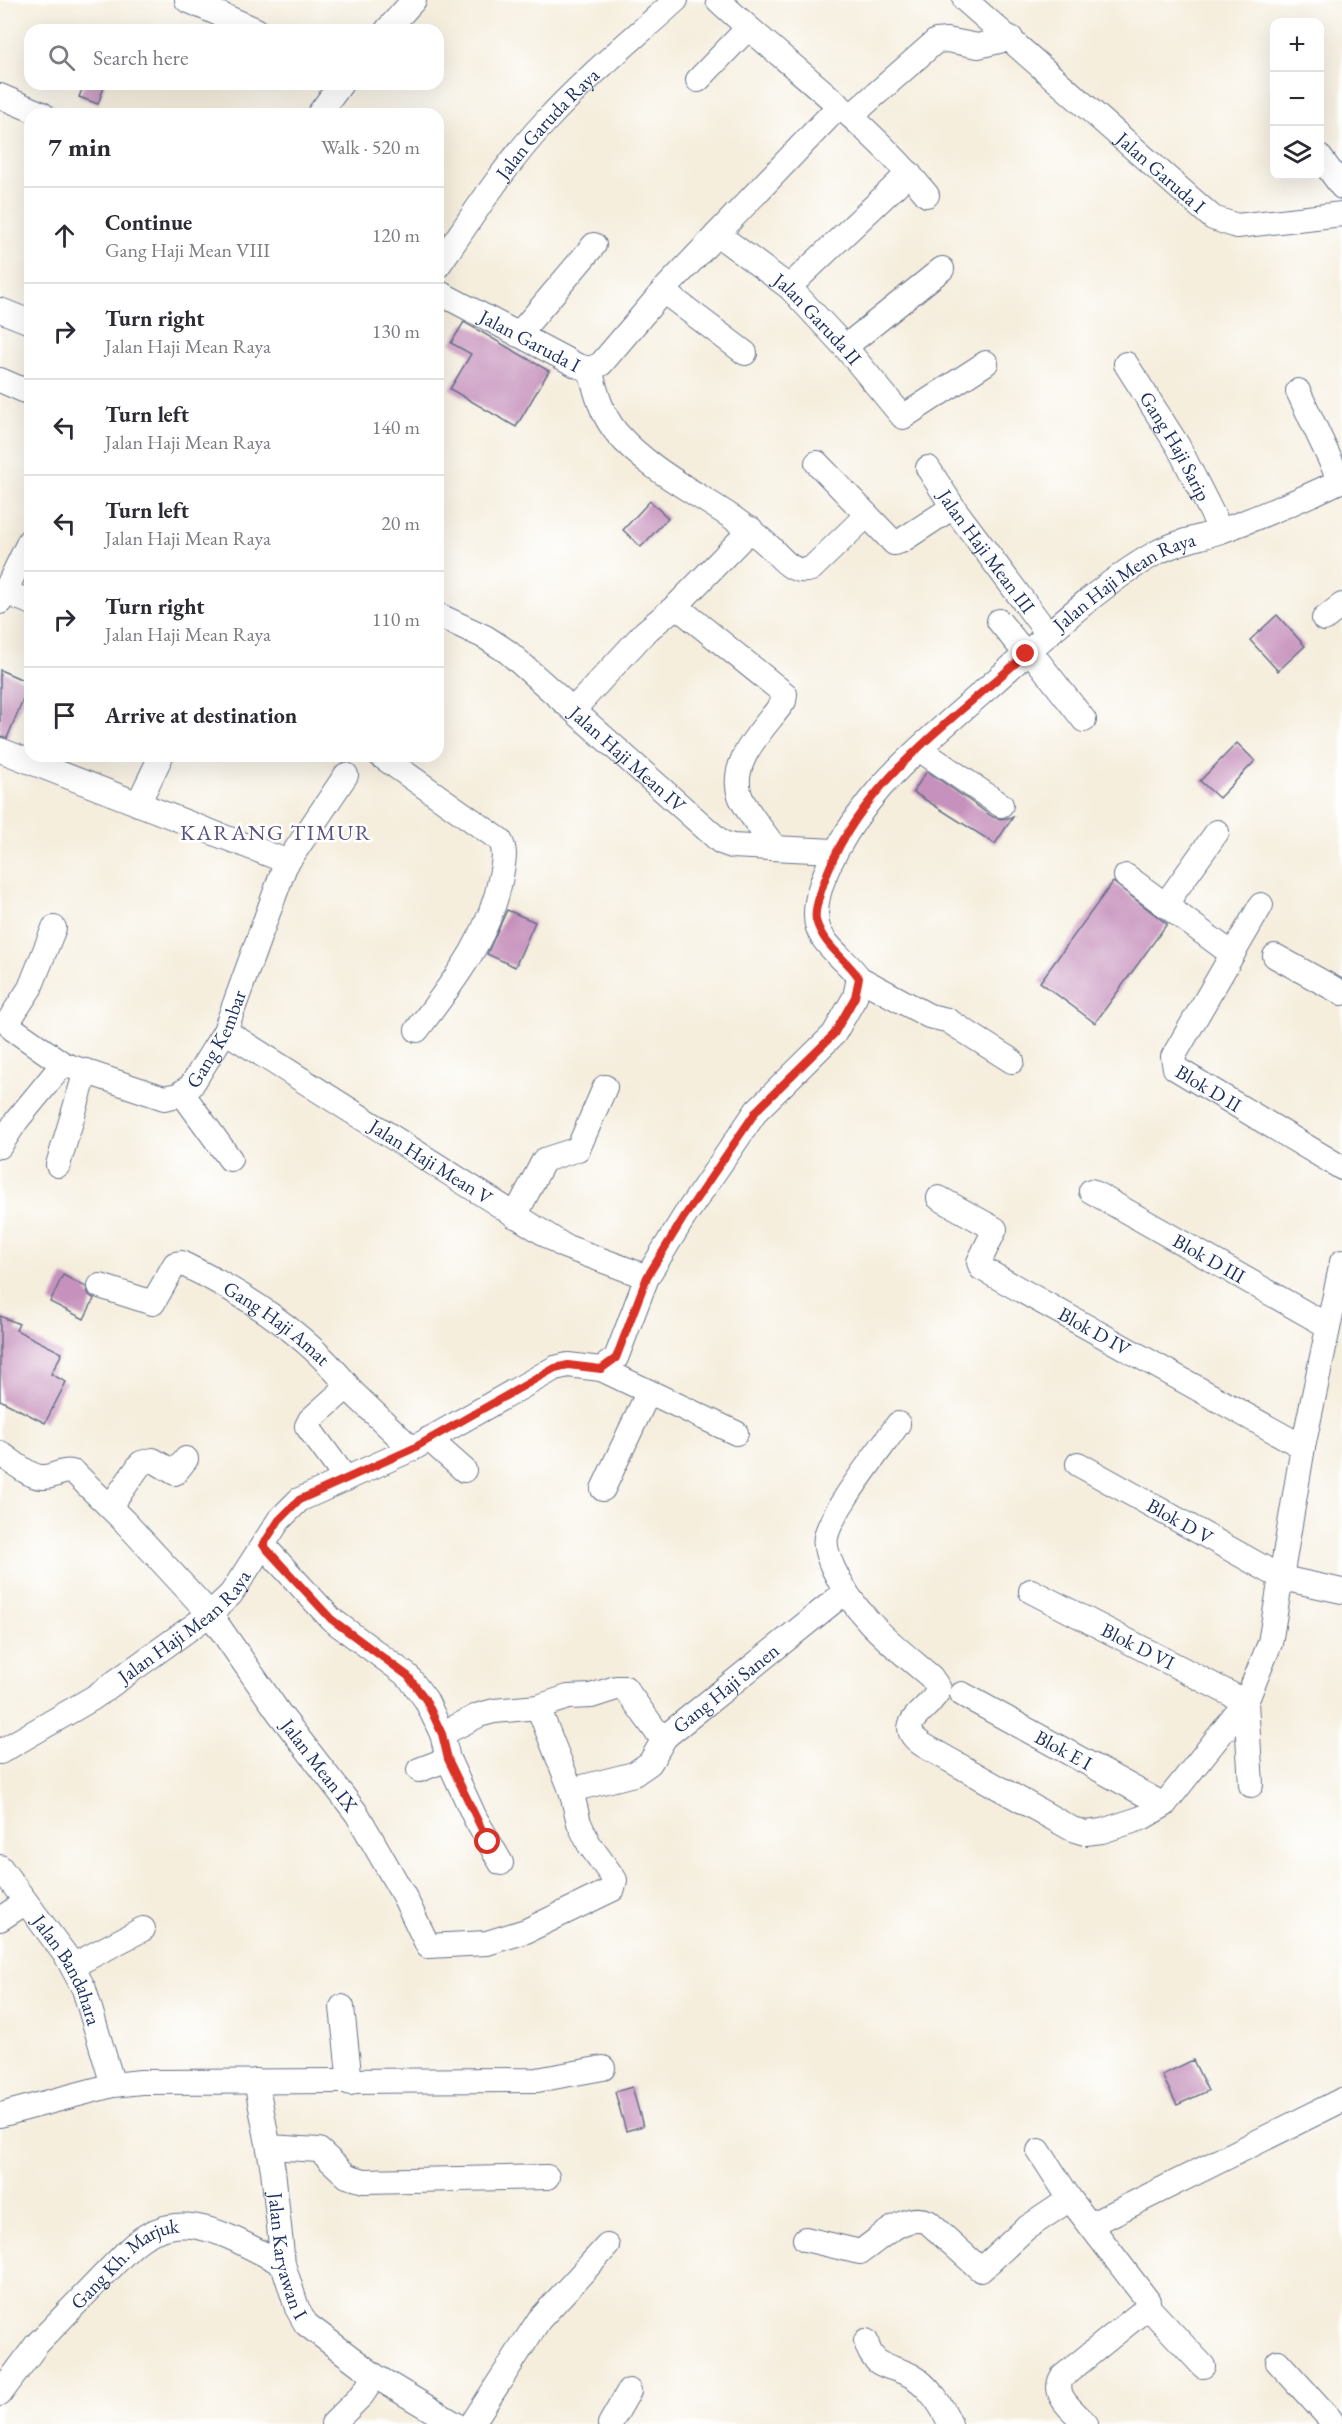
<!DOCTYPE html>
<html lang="en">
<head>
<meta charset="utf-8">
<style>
	body { margin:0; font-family:"EB Garamond",serif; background:#f7f7f7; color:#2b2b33 }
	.controls { position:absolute; right:18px; top:18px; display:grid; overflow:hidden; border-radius:12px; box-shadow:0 6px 24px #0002 }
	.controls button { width:54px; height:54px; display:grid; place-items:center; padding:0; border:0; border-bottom:2px solid #e1e1e2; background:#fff; color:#2b2b33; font:30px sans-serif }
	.stop { position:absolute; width:18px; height:18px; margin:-14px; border:4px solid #d93025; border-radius:50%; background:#fff }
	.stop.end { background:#d93025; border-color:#fff; box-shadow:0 2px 6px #0008 }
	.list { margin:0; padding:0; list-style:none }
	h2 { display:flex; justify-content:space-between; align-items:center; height:78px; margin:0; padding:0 24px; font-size:26px }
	h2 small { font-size:20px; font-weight:400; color:#7c7c81 }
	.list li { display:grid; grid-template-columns:39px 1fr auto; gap:18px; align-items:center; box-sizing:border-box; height:96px; padding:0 24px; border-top:2px solid #e1e1e2 }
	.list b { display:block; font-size:22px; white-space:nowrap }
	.list p { margin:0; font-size:20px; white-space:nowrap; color:#7c7c81 }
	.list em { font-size:20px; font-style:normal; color:#7c7c81 }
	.icon { flex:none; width:33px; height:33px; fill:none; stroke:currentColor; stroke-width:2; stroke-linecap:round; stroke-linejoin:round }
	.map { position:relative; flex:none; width:1342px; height:2424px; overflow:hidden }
	.search { position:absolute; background:#fff; box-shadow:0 6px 24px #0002; left:24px; top:24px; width:420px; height:66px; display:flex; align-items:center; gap:15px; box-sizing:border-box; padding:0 21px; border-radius:18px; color:#7c7c81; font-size:22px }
	.panel { position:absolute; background:#fff; box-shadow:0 6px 24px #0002; left:24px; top:108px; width:420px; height:654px; border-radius:18px }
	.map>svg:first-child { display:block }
	.building { fill:#c691bc }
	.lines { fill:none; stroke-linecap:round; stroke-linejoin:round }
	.minor-casing { stroke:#67728a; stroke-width:26 }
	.minor { stroke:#fff; stroke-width:24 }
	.route { stroke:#d93025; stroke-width:8 }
	.labels { text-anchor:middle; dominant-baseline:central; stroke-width:5; stroke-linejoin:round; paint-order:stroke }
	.street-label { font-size:20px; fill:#1b2f5e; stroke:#fff }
	.quarter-label { font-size:22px; letter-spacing:1.5px; fill:#57517f; stroke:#fff }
</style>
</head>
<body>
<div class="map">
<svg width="1342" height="2424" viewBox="0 0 1342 2424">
	<rect width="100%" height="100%" fill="#fff"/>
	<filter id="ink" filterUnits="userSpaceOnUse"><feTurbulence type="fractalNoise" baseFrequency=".0167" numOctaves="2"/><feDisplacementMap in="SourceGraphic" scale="12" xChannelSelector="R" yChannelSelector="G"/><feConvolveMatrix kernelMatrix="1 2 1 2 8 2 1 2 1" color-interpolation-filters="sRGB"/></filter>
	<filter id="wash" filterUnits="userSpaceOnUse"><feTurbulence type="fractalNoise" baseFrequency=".008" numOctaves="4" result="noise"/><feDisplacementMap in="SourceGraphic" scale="24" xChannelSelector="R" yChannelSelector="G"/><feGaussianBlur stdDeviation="1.35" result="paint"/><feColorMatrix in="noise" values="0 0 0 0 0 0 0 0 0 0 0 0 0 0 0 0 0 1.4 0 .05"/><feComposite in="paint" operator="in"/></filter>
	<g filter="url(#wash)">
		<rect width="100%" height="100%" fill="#f5eedd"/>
		<g id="blocks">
			<path class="building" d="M84,84H105L98,104L79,97Z
				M464,322L549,371L516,427L450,389L471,354L451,343Z
				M650,501L668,518L641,547L623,530Z
				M1277,615L1305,646L1278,671L1250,640Z
				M0,670L30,683L7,738L0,736Z
				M1237,743L1255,761L1219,798L1200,781Z
				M927,771L993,817L1001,819L1013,817L995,844L913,792Z
				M1113,882L1167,924L1095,1023L1040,982Z
				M507,910L535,922L515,967L487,954Z
				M63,1275L86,1287L89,1295L94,1299L84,1319L50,1302Z
				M0,1316L19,1324L16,1330L62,1353L51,1374L66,1382L45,1423L0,1400Z
				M1193,2060L1208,2091L1177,2105L1162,2075Z
				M632,2087L643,2126L626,2131L615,2092Z"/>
		</g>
	</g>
	<g filter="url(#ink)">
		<use href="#blocks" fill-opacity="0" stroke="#67728a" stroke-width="1.5"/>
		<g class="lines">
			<defs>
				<g id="minor">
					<path d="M187,0L256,30"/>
					<path d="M718,0C787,65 867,121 927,195"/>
					<path id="s1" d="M965,0L1213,218L1237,226L1342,214"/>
					<path d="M387,30L414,0"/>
					<path d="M698,80L748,28"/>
					<path d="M0,96L42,114"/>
					<path d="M319,114L341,84"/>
					<path d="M851,116L936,41L947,40L978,46L1011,38"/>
					<path d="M1320,157L1342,187"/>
					<path id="s2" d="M717,234L789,287L845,347L903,417L986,363"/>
					<path id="s3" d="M438,266C472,217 504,166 545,122C585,78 632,40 676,0"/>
					<path d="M789,287L909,173"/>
					<path d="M663,291L745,353"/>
					<path id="s4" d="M438,292L578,366L590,369"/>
					<path d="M0,310L30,322"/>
					<path d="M518,335L594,245"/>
					<path d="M845,347L942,269"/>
					<path id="s5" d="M1126,364L1178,446L1221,531"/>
					<path d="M590,369C596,393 601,413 616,432C658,481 723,503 770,547C782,559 793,575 811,569L866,516"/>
					<path d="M590,369L601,364L663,291L839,106"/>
					<path d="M0,380L30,393"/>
					<path d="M1298,391L1340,481"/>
					<path d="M817,463L894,543L901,541L953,507"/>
					<path id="s6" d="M928,468L953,507L1048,634"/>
					<path d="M5,592L30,602"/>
					<path d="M0,602L30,540"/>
					<path d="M676,606L785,694L784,701C766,727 726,762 741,798C749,815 764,832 775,848"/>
					<path id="s7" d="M438,615L485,637L508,652L721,842L732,846L834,851"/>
					<path d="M1324,619L1342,605"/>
					<path d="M999,621L1026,654"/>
					<path d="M1030,651L1084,720"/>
					<path d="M574,709L645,632L676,606L751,529"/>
					<path d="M919,749L1001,805"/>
					<path d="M0,750L278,858L285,866"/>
					<path d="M381,756L500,840C507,852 503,863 501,876C490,937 453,982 417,1030"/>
					<path d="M138,804L161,756"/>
					<path d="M1126,876L1232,954"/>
					<path d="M1165,905L1217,832"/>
					<path id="s8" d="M1261,905L1173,1057L1175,1068L1342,1168"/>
					<path d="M54,928L30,988L8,1022L13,1029L63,1064"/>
					<path d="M1275,956L1342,993"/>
					<path d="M859,978L929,1016L947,1020L1012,1061"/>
					<path id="s9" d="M225,1031L564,1246L647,1277"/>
					<path d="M182,1093L230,1159"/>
					<path id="s10" d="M0,1146L17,1120L63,1064L164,1098L178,1095L191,1086L225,1031L285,866L346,775"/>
					<path d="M58,1165L86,1071"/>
					<path id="s11" d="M1091,1191L1328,1326"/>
					<path id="s12" d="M939,1198L995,1229L979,1262L981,1268L1303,1447"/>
					<path d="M515,1216L544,1160L578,1149L605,1087"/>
					<path id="s13" d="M100,1286L153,1303L175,1264L181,1263C244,1293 304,1332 348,1386L310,1420L307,1426L346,1479"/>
					<path d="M601,1369L736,1433"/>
					<path d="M348,1388L412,1449"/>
					<path d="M898,1424C881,1449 831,1511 826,1537C824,1547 829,1559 833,1568C855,1617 891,1643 931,1677L939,1689C930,1712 890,1723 923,1745L1072,1829L1085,1833L1102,1831L1142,1818L1164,1805L1246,1702L1031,1591"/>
					<path d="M429,1439L464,1470"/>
					<path id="s14" d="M0,1453C11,1460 29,1477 42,1477C55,1478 61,1468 75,1473L125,1522L210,1614L279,1713L357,1814L404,1896L428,1946L487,1943L526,1931L613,1889L615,1880L589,1844L579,1823L571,1790L538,1707"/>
					<path id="s15" d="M1078,1464L1282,1578L1342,1591"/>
					<path d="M603,1489L648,1393"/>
					<path d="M110,1507L141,1463L153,1460L175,1473L186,1459"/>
					<path d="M263,1545L331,1619L408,1676L426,1700L442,1734L448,1759L475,1818L501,1863"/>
					<path id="s16" d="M962,1694L1164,1805"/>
					<path id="s17" d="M442,1734L479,1715L494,1711L538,1707L568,1697L591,1696L616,1688H625L656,1731L665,1737L844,1593"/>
					<path id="s18" d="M0,1752L93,1698L210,1614L231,1594L279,1520L299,1500L412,1449L555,1368L568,1365L601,1369L616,1358L647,1277L684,1217L757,1110L834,1034L855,997L859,978C846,958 816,943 816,916C815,875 854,818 880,788C914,750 955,717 993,683C1042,640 1099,585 1156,553C1175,542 1200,538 1221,531C1262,516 1303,499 1342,480"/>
					<path d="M419,1770L448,1759"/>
					<path d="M1251,1785L1246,1702L1270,1643L1303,1447L1342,1262"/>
					<path d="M571,1790L634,1774L650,1763L665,1737"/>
					<path id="s19" d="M0,1867L67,1957L84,1989L113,2085"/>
					<path d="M0,1919L26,1902"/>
					<path d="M72,1966L143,1929"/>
					<path d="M342,2007L350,2083"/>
					<path id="s20" d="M256,2081L273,2170L283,2264L297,2308L306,2324L375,2376L455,2424"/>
					<path d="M0,2115L113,2085L141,2082L537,2080L603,2068"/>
					<path d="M269,2147L319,2150L347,2176L364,2181L547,2177"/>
					<path d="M1039,2151L1070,2199L1148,2301V2307L1062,2377C1051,2396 1074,2411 1086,2424"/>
					<path d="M1090,2225L1342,2100"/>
					<path d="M805,2239L860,2252C879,2240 904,2212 928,2222L981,2270L1025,2229L1070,2199"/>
					<path d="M1148,2307L1203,2366"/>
					<path d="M866,2341C873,2370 890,2364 912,2376C928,2385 943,2407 950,2424"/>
					<path d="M1278,2362L1331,2420"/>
					<path id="s21" d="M0,2394L37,2344L128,2250C179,2200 231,2238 283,2264"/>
					<path d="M333,2424L362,2395L375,2376"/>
					<path d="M472,2424L539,2320L607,2246"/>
					<path d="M610,2424L629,2391"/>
				</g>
			</defs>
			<use href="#minor" class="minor-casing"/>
			<use href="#minor" class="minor"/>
		</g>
	</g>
	<g class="lines" filter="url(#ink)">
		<path class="route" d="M488,1842L448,1759L442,1734L426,1700L408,1676L331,1619L263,1545L279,1520L299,1500L412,1449L555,1368L568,1365L601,1369L616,1358L647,1277L684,1217L757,1110L834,1034L855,997L859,978C845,957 823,946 816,920C814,909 820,895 823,885C855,786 952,721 1026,654"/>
	</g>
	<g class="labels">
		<g class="street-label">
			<text stroke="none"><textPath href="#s3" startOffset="180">Jalan Garuda Raya</textPath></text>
			<text stroke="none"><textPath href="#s1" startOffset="261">Jalan Garuda I</textPath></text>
			<text stroke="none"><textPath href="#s2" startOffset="132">Jalan Garuda II</textPath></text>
			<text stroke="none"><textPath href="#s4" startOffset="104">Jalan Garuda I</textPath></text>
			<text stroke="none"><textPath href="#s5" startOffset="96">Gang Haji Sarip</textPath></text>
			<text stroke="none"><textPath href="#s6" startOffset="102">Jalan Haji Mean III</textPath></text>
			<text stroke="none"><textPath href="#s18" startOffset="1752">Jalan Haji Mean Raya</textPath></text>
			<text stroke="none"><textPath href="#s7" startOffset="240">Jalan Haji Mean IV</textPath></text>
			<text stroke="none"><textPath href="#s10" startOffset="294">Gang Kembar</textPath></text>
			<text stroke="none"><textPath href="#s8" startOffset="226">Blok D II</textPath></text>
			<text stroke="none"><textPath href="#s9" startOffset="244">Jalan Haji Mean V</textPath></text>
			<text stroke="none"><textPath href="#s11" startOffset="136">Blok D III</textPath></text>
			<text stroke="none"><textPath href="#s13" startOffset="220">Gang Haji Amat</textPath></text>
			<text stroke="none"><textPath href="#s12" startOffset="237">Blok D IV</textPath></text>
			<text stroke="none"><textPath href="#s15" startOffset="117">Blok D V</textPath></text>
			<text stroke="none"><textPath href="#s18" startOffset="224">Jalan Haji Mean Raya</textPath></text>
			<text transform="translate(1138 1646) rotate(27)">Blok D VI</text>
			<text stroke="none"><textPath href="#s17" startOffset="333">Gang Haji Sanen</textPath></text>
			<text stroke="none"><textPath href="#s16" startOffset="116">Blok E I</textPath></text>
			<text stroke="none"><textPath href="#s14" startOffset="465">Jalan Mean IX</textPath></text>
			<text stroke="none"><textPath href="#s19" startOffset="124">Jalan Bandahara</textPath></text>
			<text stroke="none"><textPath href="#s20" startOffset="178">Jalan Karyawan I</textPath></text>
			<text stroke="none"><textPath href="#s21" startOffset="183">Gang Kh. Marjuk</textPath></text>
		</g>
		<g class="quarter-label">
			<text x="276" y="832">KARANG TIMUR</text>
		</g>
	</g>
</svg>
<div class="controls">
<button>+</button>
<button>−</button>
<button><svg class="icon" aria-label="layers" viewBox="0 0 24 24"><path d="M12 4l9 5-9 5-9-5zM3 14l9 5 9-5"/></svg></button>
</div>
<div class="stop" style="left:488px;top:1842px"></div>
<div class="stop end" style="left:1026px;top:654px"></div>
<div class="search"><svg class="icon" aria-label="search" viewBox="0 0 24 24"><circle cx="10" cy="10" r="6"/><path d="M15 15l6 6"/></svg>Search here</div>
<section class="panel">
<h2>7 min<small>Walk · 520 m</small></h2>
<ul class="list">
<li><svg class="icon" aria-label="ahead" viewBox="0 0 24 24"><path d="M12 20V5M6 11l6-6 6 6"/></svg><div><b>Continue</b><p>Gang Haji Mean VIII</p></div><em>120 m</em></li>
<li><svg class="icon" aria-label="right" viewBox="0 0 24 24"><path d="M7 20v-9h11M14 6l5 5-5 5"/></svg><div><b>Turn right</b><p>Jalan Haji Mean Raya</p></div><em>130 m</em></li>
<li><svg class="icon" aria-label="left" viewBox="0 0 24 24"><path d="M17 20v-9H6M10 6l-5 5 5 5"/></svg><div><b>Turn left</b><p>Jalan Haji Mean Raya</p></div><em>140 m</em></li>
<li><svg class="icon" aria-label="left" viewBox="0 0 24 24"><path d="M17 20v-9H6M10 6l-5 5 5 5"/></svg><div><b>Turn left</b><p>Jalan Haji Mean Raya</p></div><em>20 m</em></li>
<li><svg class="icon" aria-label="right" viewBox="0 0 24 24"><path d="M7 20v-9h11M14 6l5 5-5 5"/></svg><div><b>Turn right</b><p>Jalan Haji Mean Raya</p></div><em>110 m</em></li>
<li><svg class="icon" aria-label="arrive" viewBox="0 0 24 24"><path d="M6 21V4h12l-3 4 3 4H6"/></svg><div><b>Arrive at destination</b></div></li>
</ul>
</section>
</div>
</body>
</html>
